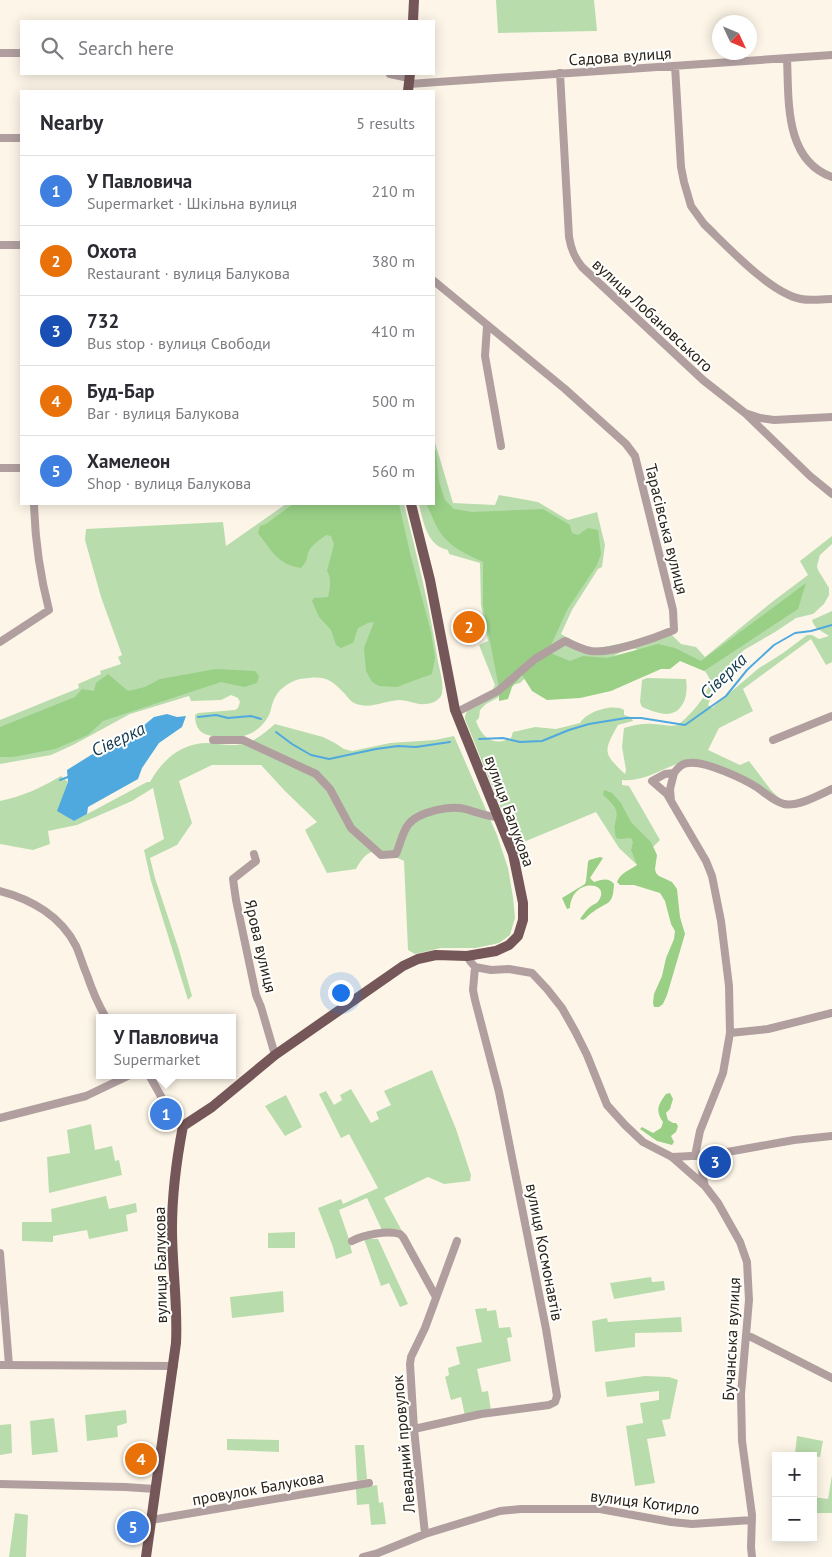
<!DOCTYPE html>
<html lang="en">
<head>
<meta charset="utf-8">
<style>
	body { margin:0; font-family:"PT Sans",sans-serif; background:#f7f7f7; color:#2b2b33 }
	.controls { position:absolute; right:15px; bottom:15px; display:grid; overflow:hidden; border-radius:0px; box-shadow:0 2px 12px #0003 }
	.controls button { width:45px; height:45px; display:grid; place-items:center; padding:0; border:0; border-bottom:1px solid #e1e1e2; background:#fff; color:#2b2b33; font:25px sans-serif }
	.compass { position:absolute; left:712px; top:15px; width:45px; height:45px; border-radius:50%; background:#fff; box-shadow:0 2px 12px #0003; rotate:134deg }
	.you { position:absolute; left:340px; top:992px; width:18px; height:18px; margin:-12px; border:4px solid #fff; border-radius:50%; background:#1a73e8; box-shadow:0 0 0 8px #1a73e833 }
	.badge { display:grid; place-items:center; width:32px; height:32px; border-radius:50%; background:#ea580c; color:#fff; font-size:16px; font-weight:700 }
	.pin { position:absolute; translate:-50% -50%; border:2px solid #fff; box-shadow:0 1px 5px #0006 }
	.popup { position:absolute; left:96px; top:1014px; width:140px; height:65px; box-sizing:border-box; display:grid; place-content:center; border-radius:0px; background:#fff; filter:drop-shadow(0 1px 4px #0005); font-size:16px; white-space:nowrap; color:#7c7c81 }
	.popup b { font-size:19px; color:#2b2b33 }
	.popup::after { content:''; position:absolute; left:50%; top:100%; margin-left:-10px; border:10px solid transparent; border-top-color:#fff }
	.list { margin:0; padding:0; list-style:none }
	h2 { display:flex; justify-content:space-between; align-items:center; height:65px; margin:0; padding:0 20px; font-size:21px }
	h2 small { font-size:16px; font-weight:400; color:#7c7c81 }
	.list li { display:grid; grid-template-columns:32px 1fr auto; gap:15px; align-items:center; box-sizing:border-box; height:70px; padding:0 20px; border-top:1px solid #e1e1e2 }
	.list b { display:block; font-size:19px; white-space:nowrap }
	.list p { margin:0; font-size:16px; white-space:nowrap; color:#7c7c81 }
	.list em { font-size:16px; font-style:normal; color:#7c7c81 }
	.icon { flex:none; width:28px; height:28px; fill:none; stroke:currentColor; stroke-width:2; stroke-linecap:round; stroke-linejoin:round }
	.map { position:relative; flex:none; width:832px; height:1557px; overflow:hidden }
	.search { position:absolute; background:#fff; box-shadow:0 2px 12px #0003; left:20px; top:20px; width:415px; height:55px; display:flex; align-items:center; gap:12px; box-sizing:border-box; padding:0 18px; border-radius:0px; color:#7c7c81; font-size:19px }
	.panel { position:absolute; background:#fff; box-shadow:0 2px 12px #0003; left:20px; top:90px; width:415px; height:415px; border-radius:0px }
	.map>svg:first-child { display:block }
	.green { fill:#b9dcad; fill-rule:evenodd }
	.forest { fill:#99d086 }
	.water { fill:#4fa9de }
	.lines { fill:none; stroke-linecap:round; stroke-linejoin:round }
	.stream { stroke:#4fa9de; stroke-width:2 }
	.minor { stroke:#b19fa0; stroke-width:8 }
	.major { stroke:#765759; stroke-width:10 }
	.labels { text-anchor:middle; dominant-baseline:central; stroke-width:4; stroke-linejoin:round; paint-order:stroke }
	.street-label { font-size:16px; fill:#2a2417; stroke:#fff }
	.water-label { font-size:18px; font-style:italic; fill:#133a50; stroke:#fff }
</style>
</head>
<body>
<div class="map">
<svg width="832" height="1557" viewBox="0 0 832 1557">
	<rect width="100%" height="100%" fill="#fdf6e8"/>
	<path class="green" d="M496,0H594L597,31L498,33Z
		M434,439L453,503L495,505L499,495L538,502L568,520L597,512L605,545L602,567L598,569L572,610L561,634C570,639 579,645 590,648C600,650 654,635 668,631L681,644L696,647L705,657L772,602L808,575L800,561L832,536V544L820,555L817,566L818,570L829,588V595L824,604L813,614L796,618L775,632L744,650L719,676L708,705L712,708L759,668L783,653L807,635H812L819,639L829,636C822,631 814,629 812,620L832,611V662L826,665L811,639L743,689L753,711L719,728L708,750L740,765L749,761L771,790L783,802L757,786L688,760C666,766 646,782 622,780V785L629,786L660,840L636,864L619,848L596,812L514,846L509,829L465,719C464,706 485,700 495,694L493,689L495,685L479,645L488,641L481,605L480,563L449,554L448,550C427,546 423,521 419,504H434ZM633,648L646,653L700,665C702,668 708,674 709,678C712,693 688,717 678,725C670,727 661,724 653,724C643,723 634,725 624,728L622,747L626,770L625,774C603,753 603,752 618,725L633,721L631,717L624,715V710C613,703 586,712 580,723L556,729L535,727L513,732L511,738C494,747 482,738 476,721L479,718L480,710L486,704L497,698L512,685L520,683L530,674L603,662L621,652Z
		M286,504H404C417,556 430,608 438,662C440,671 445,687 441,696C438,701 431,704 425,704C416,705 408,700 399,700C384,701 369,710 354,703C350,701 347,696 344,693C328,676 322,676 300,679C288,682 277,690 273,702C271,707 271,712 268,717C255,739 231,741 208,735C198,733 195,724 195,715L198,713L235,710L238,708L240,702L238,698L231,695L221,700L191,701L189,696L130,714L73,745L51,755L0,764V720L79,688L78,684L101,674L100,671L121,664L118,657L122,655L101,597L85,540L86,529L223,522L226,546Z
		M647,678L686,679C687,686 687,692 685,699C677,721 659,714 642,707L640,702L642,680Z
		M275,724L323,737L335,743L344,749L352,751L390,743L435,740L454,736L497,835L508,868L513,897L515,918L510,935L499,943L476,948H441L415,954L408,950L404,861C381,851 371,842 356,869L327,873L305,830L317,822L285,791L261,765H212L179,781L192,823L177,845L150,858L155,878L179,950L192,996L188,1000L151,881L144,850L164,839L153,788L132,801L77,825L48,831L50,844L33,850L0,844V801C23,796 41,788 61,776L68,782L58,811L74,821L147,782H150C163,759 181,743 208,743C221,744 234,747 246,743C257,740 267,731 275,724Z
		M432,1070L456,1129L471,1175L470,1181L444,1184L428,1177L384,1198L402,1231L396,1229L382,1230L367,1198L339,1210L349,1239L352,1253L336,1259L333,1247L318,1208L341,1199L343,1204L378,1188L349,1134L341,1138L319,1094L326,1091L334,1105L342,1100L340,1095L351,1089L371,1123L379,1119L376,1112L391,1105L384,1091Z
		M286,1095L302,1127L285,1136L265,1106Z
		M91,1124L95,1150L112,1146L115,1161L119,1160L122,1175L49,1193L47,1157L70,1153L67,1130Z
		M106,1196L109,1209L136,1203L137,1212L126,1215L128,1231L89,1239L87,1230L53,1236V1242L22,1241V1222H52L51,1209Z
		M295,1232V1248H268V1233Z
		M364,1239H378L408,1304L400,1307L389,1283L381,1286Z
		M651,1277L652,1282L664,1281L665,1290L614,1299L610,1283Z
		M283,1291L284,1312L232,1318L230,1297Z
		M487,1308V1311L496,1310L499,1328L510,1327L512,1337L507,1338L511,1361L477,1369L482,1392L488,1391L491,1410L465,1416L461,1397L451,1400L445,1377L449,1375L448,1368L460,1364L456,1347L482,1342L475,1309Z
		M681,1317L682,1332L635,1333V1347L595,1352L592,1321L607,1318L608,1322Z
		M645,1376L669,1377L678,1380L670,1419L662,1420L666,1436L647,1439L655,1483L635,1486L626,1426L643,1423L640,1403L659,1400V1391L607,1397L605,1382Z
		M126,1410L127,1423L117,1426L118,1437L87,1441L85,1415Z
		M54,1418L58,1452L32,1455L30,1421Z
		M11,1424L12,1453L0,1455V1425Z
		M797,1436L823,1441L820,1457L795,1454Z
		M227,1439L279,1440V1452L227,1450Z
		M355,1445H364L367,1479L357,1481Z
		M832,1475V1513H813V1497L828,1499Z
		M377,1485L379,1503L383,1502L386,1524L371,1525L369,1504L357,1505L356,1489Z
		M15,1513L28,1515L26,1557H9Z"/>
	<path class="forest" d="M434,448L436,451L439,482L445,500L454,509L472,512L543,509L570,525L572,533L578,535L588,528L598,530L601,554L597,565L567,610L548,652L570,661L583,656L607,658L658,644L675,648L701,661L806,583L798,609L704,671L680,661L670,669H661L611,691L580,698L547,700L532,691L522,675L512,687L508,699L499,701V688L483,606V562C464,553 449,547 438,529C433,521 431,512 426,504H434Z
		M293,504H399L410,553L431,632L435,658L432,674L397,687L379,686L372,682L366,671L364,648L374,622L368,623L358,628L353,643L341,648L336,645L331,630L319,617L312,601L314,598L328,597C330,588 332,579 327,571L334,544L331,536L326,535C321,539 313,544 310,549C305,558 310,558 301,568C278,565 271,550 258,533L260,526L266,524Z
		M216,669L255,671L259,676L257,683L244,687L221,682L103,721L88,735L55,749L13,757H0V727L75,697L82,689L94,691L96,683L108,674L128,691L145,687L160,679Z
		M604,790L612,793L621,803L631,822L651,842L657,855L655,869L656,873L659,876L672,882L677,889L680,917L685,934L667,995L663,1004L659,1007H654L653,1003L654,994L662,976L666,958L674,939L675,931L671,924L665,901L660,893L634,885H620L617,882C620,873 630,870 637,865L631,850L633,842L631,838L621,839L616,838C610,815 628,816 603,795Z
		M600,857L603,858L590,878L594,882C602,880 608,877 614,884C613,906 608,901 593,912C589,914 587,918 583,920L580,919C583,915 586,910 590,907C593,904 597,904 599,900C611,882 572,877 570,908L567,909L562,898L585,884L586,881L588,862L589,860Z
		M670,1093L673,1099L670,1109L666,1113L668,1120L673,1123H676L678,1126L676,1132L671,1136L674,1142L672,1145L657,1141L640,1129L642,1127L653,1133L661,1128L663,1122C655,1110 658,1105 666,1094Z"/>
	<path class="water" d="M167,714L177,717L186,716L182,727L159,743L142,768L138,779L88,807L87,814L74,821L57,811L68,782L67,770L91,755L132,735L154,717Z"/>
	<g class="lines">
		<path class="stream" d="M198,717L216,715L228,718L251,716L261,719
			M276,732L292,744L311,755L329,759L376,749L398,746L416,747L450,742
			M479,739L503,738L520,742L542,741L569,730L589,724L626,718H641L685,725L726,696L747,670L774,645L795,633L811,631L832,625
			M60,780L68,777"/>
		<path class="minor" d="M0,53H21
			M787,59C789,100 784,160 832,177
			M675,66L681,167L684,182L691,206L704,224C727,246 770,293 801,299C811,301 822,299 832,299
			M560,73L569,237C571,249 574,257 582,267L703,380L745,413L760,418L774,420L832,417
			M390,74L409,78
			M409,84L832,55
			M0,138H21
			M0,245H21
			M434,281L565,389L626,444L635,456L673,610L674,630C655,638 611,654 591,651C581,649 574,645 565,641L535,659L498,691L459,711L455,710
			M487,326L485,356L501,446
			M747,415L810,476L832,494
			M0,468H21
			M0,642L49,610C40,575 35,540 34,504
			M213,740H243L316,774L330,789L351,828L381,855L396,854C400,845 402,833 408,825C417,812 450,805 465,809C477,812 487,817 499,817
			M773,740L832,716
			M674,773C678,768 682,763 689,763C706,761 744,779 758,788C766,794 775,802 784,804C798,807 819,795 832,789
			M671,801L670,789L674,773L665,774L652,781L667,794L671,801L706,861L712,876L721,921L729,986L730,1033L723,1073L700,1131L695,1156
			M254,854L256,861L233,879L236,900L256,995L261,1007L275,1055
			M0,891C31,899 61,916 76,946C80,955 83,966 87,975C92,990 98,1004 106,1018
			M467,956L470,961L475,967L491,970L509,969L532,973L547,989L562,1008L575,1031L587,1055L607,1105L625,1125L643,1142L672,1157L705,1186L718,1203L740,1242L747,1262L749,1300L741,1394L742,1441L752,1515L751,1547L752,1557
			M730,1033L768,1029L832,1013
			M149,1075L171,1114L183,1126
			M0,1118L86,1096L130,1075
			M672,1157L711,1155L794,1140L832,1136
			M705,1186C701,1171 700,1166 711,1155
			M352,1241C363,1235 387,1230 400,1234L403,1237L436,1297
			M0,1253L9,1365
			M747,1335L832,1378
			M0,1365L174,1366
			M414,1429L481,1414L549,1405L555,1402L557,1396L546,1329L499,1092L475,1000L473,990L475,967
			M0,1484L125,1487L155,1489
			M151,1520L369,1483
			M425,1534L414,1429L410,1364L411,1357L425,1328L457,1241
			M363,1557L378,1553L425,1534L500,1511L521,1509H600L671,1522L692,1524L752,1520"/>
		<path class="major" d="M413,21L414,0
			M408,91L410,74
			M146,1557L176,1343C178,1305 172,1267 172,1229C172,1197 177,1157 183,1126L212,1107L275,1055L403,966L418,959L436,955L467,956L496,951L509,945L518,936L523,920V903L513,854L455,710L430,580L411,504"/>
	</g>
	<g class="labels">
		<g class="street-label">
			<text transform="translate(620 56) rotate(-4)">Садова вулиця</text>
			<text transform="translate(653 315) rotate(43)">вулиця Лобановського</text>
			<text transform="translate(667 529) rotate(76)">Тарасівська вулиця</text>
			<text transform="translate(510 811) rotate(70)">вулиця Балукова</text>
			<text transform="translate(261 946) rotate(77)">Ярова вулиця</text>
			<text transform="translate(545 1252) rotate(79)">вулиця Космонавтів</text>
			<text transform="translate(160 1265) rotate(-91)">вулиця Балукова</text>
			<text transform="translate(731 1339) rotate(-87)">Бучанська вулиця</text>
			<text transform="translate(403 1444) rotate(-95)">Левадний провулок</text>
			<text transform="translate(258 1488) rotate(-10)">провулок Балукова</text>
			<text transform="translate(645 1502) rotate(7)">вулиця Котирло</text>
		</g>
		<g class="water-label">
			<text transform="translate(723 676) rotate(-44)">Сіверка</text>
			<text transform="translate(118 739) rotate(-25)">Сіверка</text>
		</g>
	</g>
</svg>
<div class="controls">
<button>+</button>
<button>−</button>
</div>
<svg class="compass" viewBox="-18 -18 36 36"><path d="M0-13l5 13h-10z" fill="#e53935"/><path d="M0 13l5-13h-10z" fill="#7c7c81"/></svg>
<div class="you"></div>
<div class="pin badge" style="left:166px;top:1114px;background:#3f7fe0">1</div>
<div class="popup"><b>У Павловича</b>Supermarket</div>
<div class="pin badge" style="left:469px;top:627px;background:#e8710a">2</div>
<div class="pin badge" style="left:715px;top:1162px;background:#1a4fb4">3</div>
<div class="pin badge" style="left:141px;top:1459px;background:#e8710a">4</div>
<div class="pin badge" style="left:133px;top:1527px;background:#3f7fe0">5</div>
<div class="search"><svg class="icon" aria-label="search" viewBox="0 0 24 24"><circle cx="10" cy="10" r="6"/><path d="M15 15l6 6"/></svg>Search here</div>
<section class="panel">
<h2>Nearby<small>5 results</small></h2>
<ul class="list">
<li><span class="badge" style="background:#3f7fe0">1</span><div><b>У Павловича</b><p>Supermarket · Шкільна вулиця</p></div><em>210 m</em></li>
<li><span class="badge" style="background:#e8710a">2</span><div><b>Охота</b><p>Restaurant · вулиця Балукова</p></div><em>380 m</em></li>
<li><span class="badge" style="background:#1a4fb4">3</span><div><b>732</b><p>Bus stop · вулиця Свободи</p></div><em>410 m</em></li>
<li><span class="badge" style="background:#e8710a">4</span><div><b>Буд-Бар</b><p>Bar · вулиця Балукова</p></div><em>500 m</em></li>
<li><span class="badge" style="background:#3f7fe0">5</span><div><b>Хамелеон</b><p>Shop · вулиця Балукова</p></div><em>560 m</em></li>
</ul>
</section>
</div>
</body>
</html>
